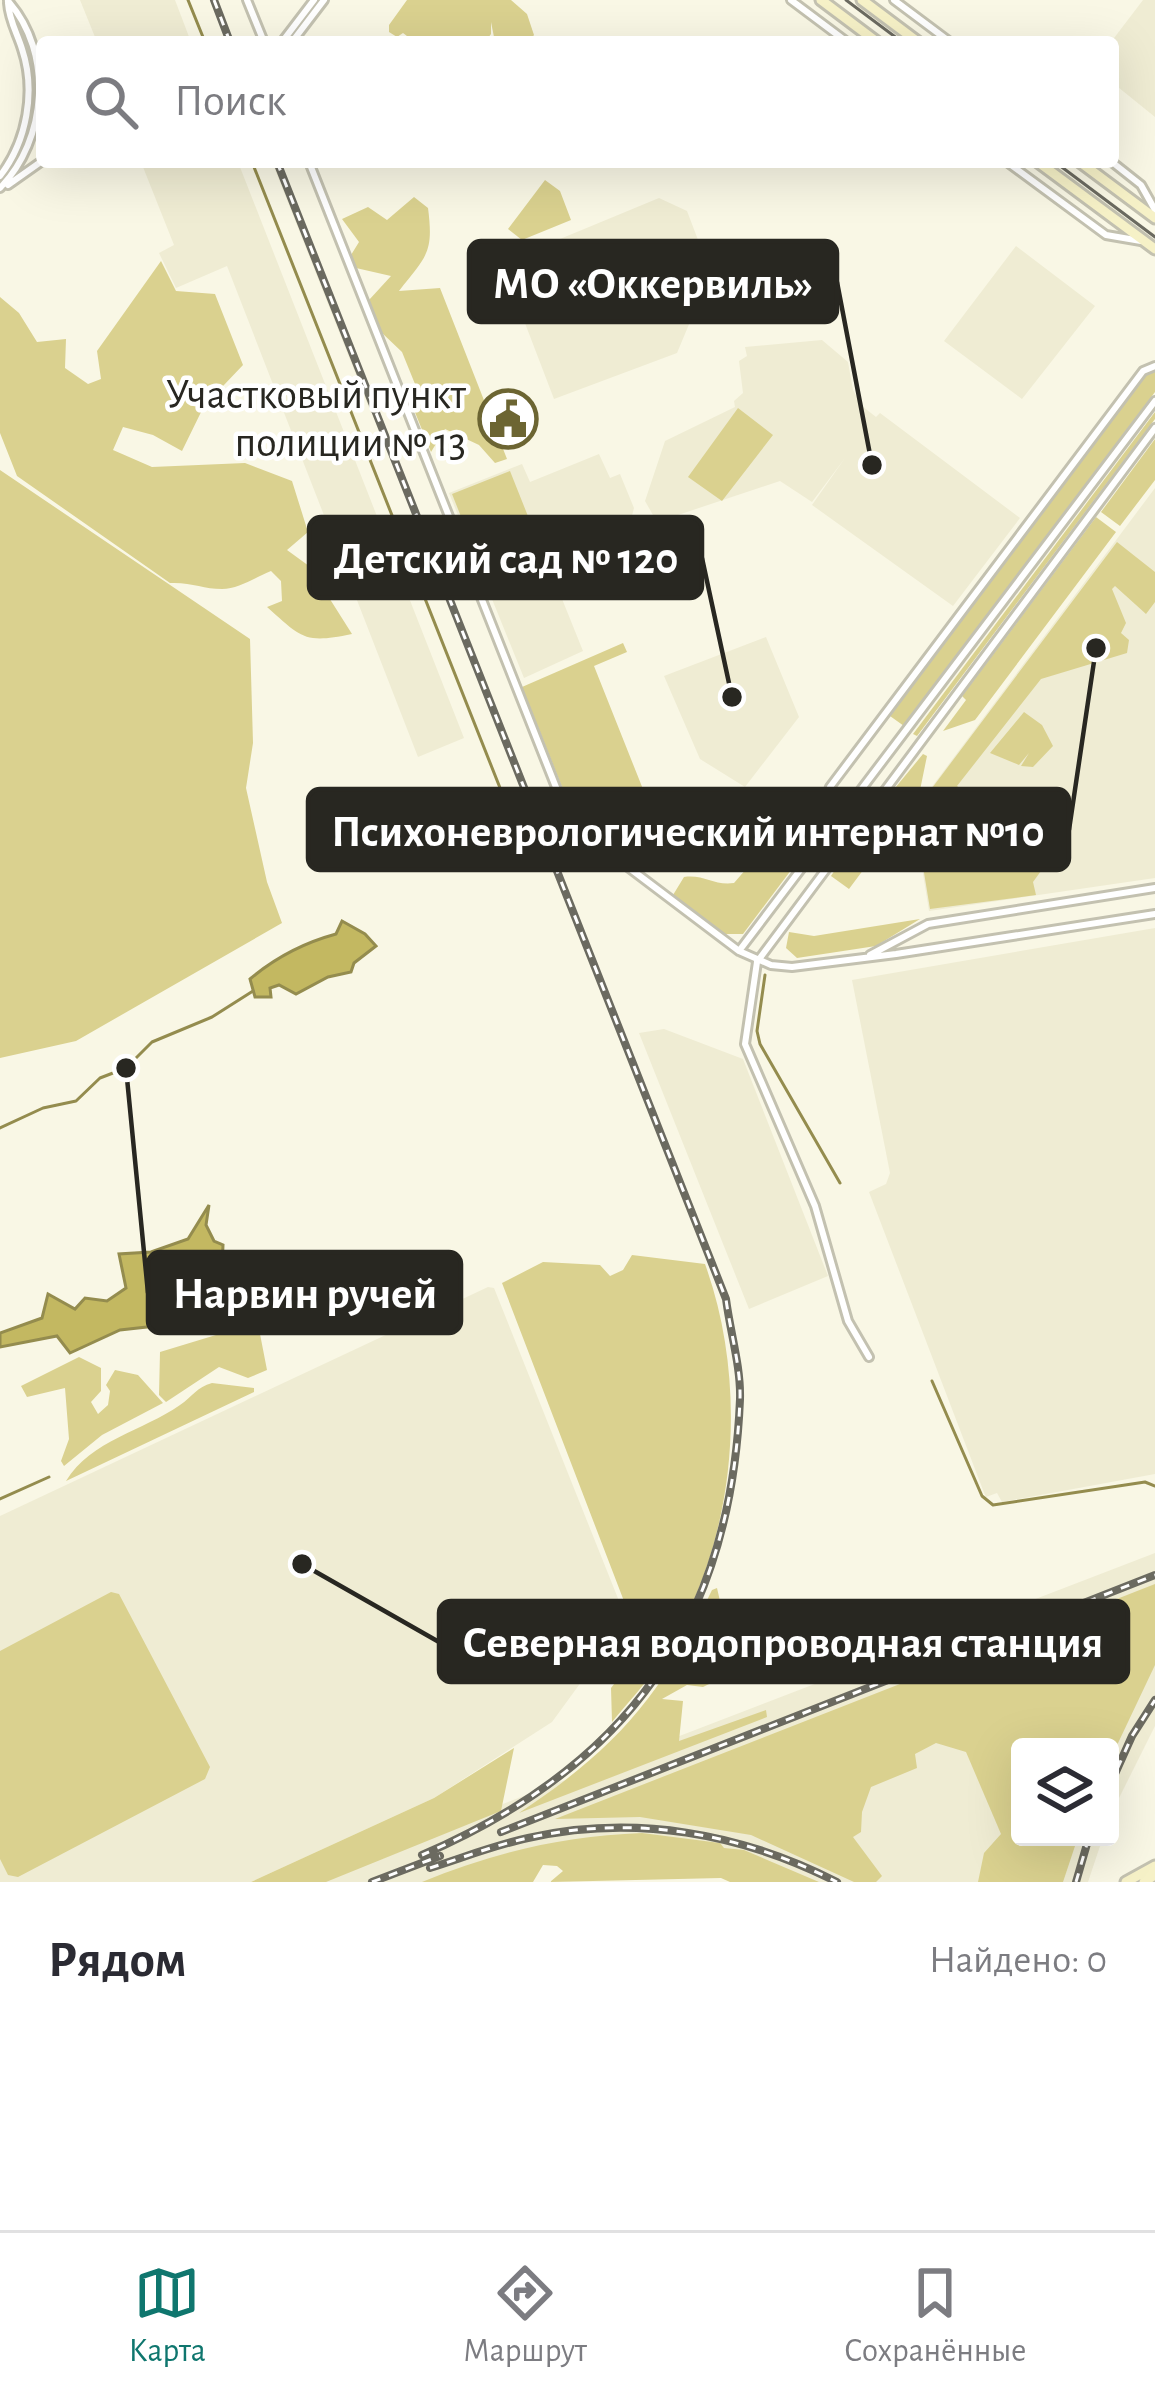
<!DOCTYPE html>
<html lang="ru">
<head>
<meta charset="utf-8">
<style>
	body { margin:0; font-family:"Alegreya Sans",sans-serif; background:#f2f2f3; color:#2b2b33 }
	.controls { position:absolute; right:36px; bottom:36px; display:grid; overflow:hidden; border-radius:12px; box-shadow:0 12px 48px #0002 }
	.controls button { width:108px; height:108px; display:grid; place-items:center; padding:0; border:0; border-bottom:3px solid #e1e1e2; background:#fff; color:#2b2b33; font:60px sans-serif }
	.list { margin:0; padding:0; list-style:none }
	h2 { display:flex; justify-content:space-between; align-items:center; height:156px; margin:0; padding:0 48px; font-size:51px }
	h2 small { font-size:39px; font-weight:400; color:#7c7c81 }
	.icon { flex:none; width:66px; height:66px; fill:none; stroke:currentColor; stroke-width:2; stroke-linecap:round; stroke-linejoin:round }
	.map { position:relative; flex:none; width:1155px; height:1882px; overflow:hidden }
	.search { position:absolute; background:#fff; box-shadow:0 12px 48px #0002; left:36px; right:36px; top:36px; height:132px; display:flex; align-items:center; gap:30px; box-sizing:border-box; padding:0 42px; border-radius:12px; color:#7c7c81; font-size:45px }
	.sheet { height:348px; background:#fff }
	nav { display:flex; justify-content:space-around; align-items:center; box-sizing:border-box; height:168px; border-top:3px solid #e1e1e2; background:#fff; font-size:33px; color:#7c7c81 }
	nav a { display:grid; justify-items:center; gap:6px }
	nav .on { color:#0f766e }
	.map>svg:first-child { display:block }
	.built { fill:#efecd3 }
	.green { fill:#dad18f }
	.water { fill:#c3b861; stroke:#948c4e; stroke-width:3 }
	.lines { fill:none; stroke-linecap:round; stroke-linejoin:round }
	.stream { stroke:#948c4e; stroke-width:3 }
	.street-casing { stroke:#c3c1b0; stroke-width:12 }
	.secondary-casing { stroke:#c3c1b0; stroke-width:15 }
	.street { stroke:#fff; stroke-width:6 }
	.secondary { stroke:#f6f1c7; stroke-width:9 }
	.tram { stroke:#6b6a60; stroke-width:3 }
	.rail-casing { stroke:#6b6a60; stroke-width:8 }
	.rail { stroke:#fff; stroke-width:3; stroke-dasharray:9; stroke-linecap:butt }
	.labels { text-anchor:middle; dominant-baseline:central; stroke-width:9; stroke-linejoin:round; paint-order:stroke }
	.poi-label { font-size:42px; fill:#282721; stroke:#fff; text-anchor:end }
	.leader { fill:none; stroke:#282721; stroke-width:4.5 }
	.callout-dot { fill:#282721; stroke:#fff; stroke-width:4.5 }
	.callout { fill:#282721; stroke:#282721; stroke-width:4.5 }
	.callout-label { font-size:45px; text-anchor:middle; font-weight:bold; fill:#fff }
</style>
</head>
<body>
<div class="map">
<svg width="1155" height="1882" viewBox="0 0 1155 1882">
	<rect width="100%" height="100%" fill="#f9f7e5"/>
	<path class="built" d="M80,0H175L191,42H97Z
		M1143,0H1155V117L1113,83L1111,42Z
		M141,162H238L464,738L418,757L227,266L176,288L159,253L174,245Z
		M272,162H280L378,409L371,413Z
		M659,198L687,211L708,266L703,268L700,283L705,286L677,353L554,399L502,263Z
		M1016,246L1095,306L1022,399L944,341Z
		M822,340L848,362L853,390L862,406L876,417L880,413L1020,518L953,606L812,505L845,458L812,502L780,481L657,522L645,501L665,441L735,407L734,401L743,393L739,361L747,356L745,347Z
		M599,454L610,478L620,474L634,508L630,523L623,526L626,533L554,564L559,576L554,579L583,651L524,678L449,493L522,464L530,482Z
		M1155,488V878L929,911L913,812Z
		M766,637L799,717L745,787L700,759L664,676Z
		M1155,928V1474L1002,1502L997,1493L986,1497L983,1490L869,1192L886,1184L890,1173L852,980Z
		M664,1029L743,1059L828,1276L749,1309L639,1033Z
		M488,1287L494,1288L623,1611L587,1674L552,1722L434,1798L251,1882H0V1516Z
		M1155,1553V1726L1110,1816V1747H1020V1837H1103L1088,1882H809L644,1838L438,1882H300Z"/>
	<path class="green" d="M407,0H511L527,14L534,35L529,42H502L494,37L491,22V34L485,42H457L449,36L444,42H415L403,33L397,37L389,32V25Z
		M545,180L560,191L571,220L522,240L508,229Z
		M414,197L428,208C434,254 426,256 399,291L440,288L507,459L495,463L479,445L445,429L431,452L406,390L415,384L402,352L381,332L369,300L391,276L356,268L351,255L359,242L342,219L368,207L387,220Z
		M161,261L176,291L215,294L243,365L204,406L182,451L153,435L123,427L113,450L152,467L245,463L292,481L308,532L287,550L309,566L352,634C304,644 302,638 267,607L282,601L281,581L271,571C256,577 239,589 222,589C204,589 191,582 170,583L17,476L0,433V297L19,313L37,342L66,339L65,368L88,384L101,379L97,351Z
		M1155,368V392L904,726L890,716L1150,369Z
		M738,408L773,435L722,501L688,477Z
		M1155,412V419L917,736L913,734Z
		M1155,439V480L1120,526L1101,512Z
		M0,470L250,639L253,743L246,788L267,882L282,923L76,1041L0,1058Z
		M510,471L549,569L491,592L452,494Z
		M1096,517L1116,532L975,720L943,731L966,700L962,696Z
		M1117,542L1155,572V602L1146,614L1115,586L1112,589L1126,623L1121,633L1129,640L1127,653L1041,679L957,786L1009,829L1001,841L1011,830L1049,860L1033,882L1036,895L930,909L914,812Z
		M623,643L627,652L594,666L666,847L633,864L574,817L522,687Z
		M1024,712L1042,725L1053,746L1033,767L1021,766L1029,753L1019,765L990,753Z
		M923,754L927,756L919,795L849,889L831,876L863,827Z
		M827,785L822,829L743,934H725L673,895L684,877C704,874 714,886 734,883L747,868L765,870Z
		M920,919L876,946L797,958L786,948L789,932L814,936Z
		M632,1255L705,1264C751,1391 736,1552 658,1665C645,1685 627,1703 612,1722L611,1688L640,1650L627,1645V1609L502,1283L543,1262L600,1265L610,1276L623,1270Z
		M239,1328L260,1334L267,1370L248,1378L219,1367L166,1402L159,1395L160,1352Z
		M79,1357L101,1368V1391L91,1402L98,1414L108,1405L110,1391L106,1385L115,1370L138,1375L163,1403L102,1435L64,1466L61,1461L69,1439L65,1388L27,1397L21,1386Z
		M212,1383L254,1388V1392L66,1481C91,1440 143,1431 180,1405C192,1397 197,1387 212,1383Z
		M1155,1584V1665L1110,1760V1747H1020V1837H1078L1063,1882H978L984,1853L1001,1834L966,1752L936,1743L915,1754L917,1768L871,1787L862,1812L861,1832L853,1837L882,1876L876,1882H854L751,1835L640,1817L555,1819Z
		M717,1588L720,1601L710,1631L735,1646L750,1639L754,1647L747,1662L732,1673L703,1687L687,1685L662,1699L683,1701L679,1741L766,1710L767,1717L519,1813C617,1748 661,1696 712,1590Z
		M111,1592L119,1594L210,1767L205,1779L18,1877L8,1875L0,1859V1651Z
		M514,1748L501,1811L326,1882H251L434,1798Z
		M642,1833L720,1843L724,1848L744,1850L819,1882H730L721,1878L550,1882L563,1871L557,1866L543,1865L533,1882H422C494,1852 564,1836 642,1833Z"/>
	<path class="water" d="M342,921L365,934L376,946L354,963L351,972L328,977L296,994L279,985L270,988L271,997H255L250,979C276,957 303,943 336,934Z
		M209,1205L206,1225L214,1241L223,1245L222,1270L216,1278L219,1303L183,1323L120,1330L70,1353L57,1336L0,1347V1333L42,1318L48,1294L75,1309L85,1298L107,1301L126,1288L119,1254L151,1252L188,1239Z"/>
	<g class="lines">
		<path class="stream" d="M188,0L205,42
			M252,162L506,803C503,836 485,849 457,863
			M765,975L757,1031L760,1044L840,1183
			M0,1128L43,1108L76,1101L100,1078L126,1068L152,1042L212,1017L253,991
			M932,1381L982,1496L993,1505L1145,1482L1155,1486
			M0,1499L49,1477"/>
		<defs>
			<path id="street" d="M247,0L264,42
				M791,0L847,42
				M894,0L950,42
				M282,42L314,0
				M292,42L324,0
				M309,162L565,810L583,833L739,951L771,965L792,967L896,954L1155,914
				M1007,162L1106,235L1141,241
				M1112,162L1141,185L1155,210
				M0,176C27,141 36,91 22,49C17,33 9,20 8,3
				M8,185L42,161
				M0,188C47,140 54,53 8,1
				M828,834L826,798L830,787L1143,371L1155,366
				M739,951L1155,401
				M870,955L928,924L1155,888
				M757,962L1155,428
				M757,962L745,1044L815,1206L848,1321L869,1357"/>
			<path id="secondary" d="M821,0L877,42
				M862,0L918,42
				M1038,162L1155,249
				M1080,162L1155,218
				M1126,1882L1155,1866
				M1144,1882L1155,1875"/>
		</defs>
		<use href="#street" class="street-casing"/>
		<use href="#secondary" class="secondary-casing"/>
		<use href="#street" class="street"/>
		<use href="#secondary" class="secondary"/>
		<path class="tram" d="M846,0L902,42
			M1055,162L1155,237"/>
		<defs>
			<path id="rail" d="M214,0L230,42
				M277,162L726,1299C730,1331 741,1367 740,1399C731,1624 627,1767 422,1855
				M1110,1785L1132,1736L1155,1700
				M501,1832L1155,1575
				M430,1868C462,1858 495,1845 528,1838C634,1814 741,1833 837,1882
				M372,1882L440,1856
				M1076,1882L1089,1837"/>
		</defs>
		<use href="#rail" class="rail-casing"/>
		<use href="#rail" class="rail"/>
	</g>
	<defs>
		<symbol id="civic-ring" viewBox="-11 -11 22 22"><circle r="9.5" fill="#fff" stroke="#6c6532" stroke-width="1.5"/><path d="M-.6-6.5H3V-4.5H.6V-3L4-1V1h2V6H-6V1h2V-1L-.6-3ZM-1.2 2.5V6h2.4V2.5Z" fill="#6c6532"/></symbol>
	</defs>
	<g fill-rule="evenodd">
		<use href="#civic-ring" x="475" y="386" width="66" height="66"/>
	</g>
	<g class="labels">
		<g class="poi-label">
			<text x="466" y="395">Участковый пункт<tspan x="466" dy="48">полиции № 13</tspan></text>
		</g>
	</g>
	<path class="leader" d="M872 465L837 282M732 697L702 558M1096 648L1069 830M126 1068L148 1293M302 1564L439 1642"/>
	<g class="callout-dot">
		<circle cx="872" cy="465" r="12"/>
		<circle cx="732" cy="697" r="12"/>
		<circle cx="1096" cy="648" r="12"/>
		<circle cx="126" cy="1068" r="12"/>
		<circle cx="302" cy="1564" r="12"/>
	</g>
	<g class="callout">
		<rect x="469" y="241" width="368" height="81" rx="12"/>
		<rect x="309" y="517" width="393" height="81" rx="12"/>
		<rect x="308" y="789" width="761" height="81" rx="12"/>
		<rect x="148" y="1252" width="313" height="81" rx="12"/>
		<rect x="439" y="1601" width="689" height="81" rx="12"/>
	</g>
	<g class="callout-label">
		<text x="653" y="298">МО «Оккервиль»</text>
		<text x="506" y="573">Детский сад № 120</text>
		<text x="688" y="846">Психоневрологический интернат №10</text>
		<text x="305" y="1308">Нарвин ручей</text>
		<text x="783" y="1657">Северная водопроводная станция</text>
	</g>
</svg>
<div class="controls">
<button><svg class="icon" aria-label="layers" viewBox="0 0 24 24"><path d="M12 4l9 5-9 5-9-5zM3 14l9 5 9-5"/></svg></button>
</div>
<div class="search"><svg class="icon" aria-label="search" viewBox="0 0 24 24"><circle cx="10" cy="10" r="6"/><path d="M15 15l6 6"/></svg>Поиск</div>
</div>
<section class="sheet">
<h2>Рядом<small>Найдено: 0</small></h2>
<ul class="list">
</ul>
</section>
<nav>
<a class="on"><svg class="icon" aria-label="map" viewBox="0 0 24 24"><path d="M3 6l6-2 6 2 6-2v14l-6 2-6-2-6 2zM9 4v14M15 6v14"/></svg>Карта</a>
<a><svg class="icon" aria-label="directions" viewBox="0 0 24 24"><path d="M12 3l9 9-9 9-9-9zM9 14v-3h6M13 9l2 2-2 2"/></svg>Маршрут</a>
<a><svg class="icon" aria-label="saved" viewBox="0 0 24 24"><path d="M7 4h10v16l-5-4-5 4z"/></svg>Сохранённые</a>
</nav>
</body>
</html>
